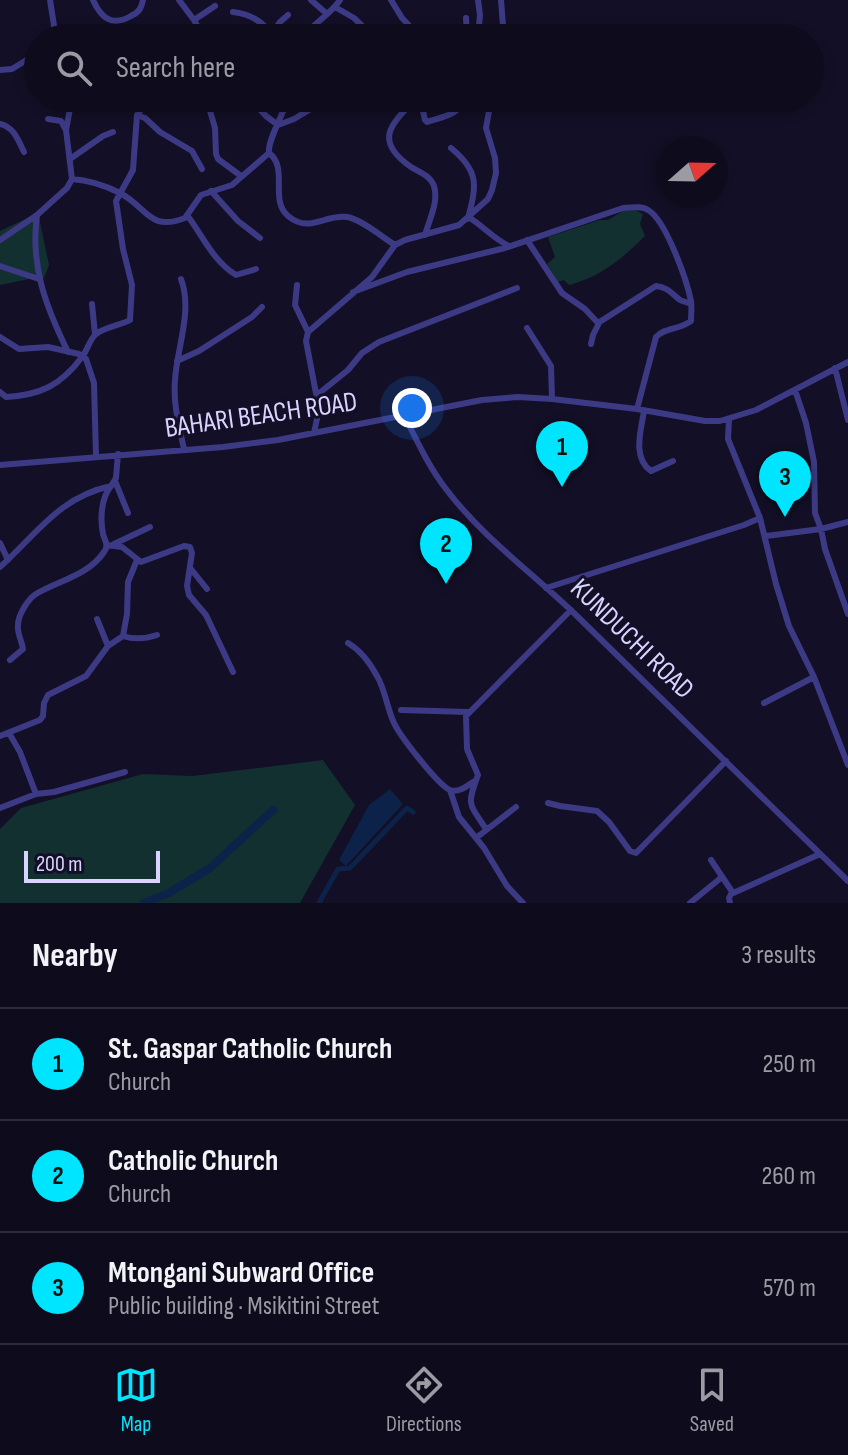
<!DOCTYPE html>
<html lang="en">
<head>
<meta charset="utf-8">
<style>
	body { margin:0; font-family:"Sofia Sans Condensed",sans-serif; background:#171425; color:#f1f3f6 }
	.compass { position:absolute; left:656px; top:136px; width:72px; height:72px; border-radius:50%; background:#0e0b1c; box-shadow:0 4px 12px #0003; rotate:70deg }
	.scale { position:absolute; left:24px; bottom:20px; width:136px; box-sizing:border-box; padding-left:8px; border:4px solid #d9d4ff; border-top:0; font-size:22px; line-height:28px; white-space:nowrap; color:#d9d4ff; -webkit-text-stroke:6px #130f26; paint-order:stroke }
	.you { position:absolute; left:412px; top:408px; width:28px; height:28px; margin:-20px; border:6px solid #fff; border-radius:50%; background:#1a73e8; box-shadow:0 0 0 12px #1a73e833 }
	.badge { display:grid; place-items:center; width:52px; height:52px; border-radius:50%; background:#00e5ff; color:#111; font-size:26px; font-weight:700 }
	.pin { position:absolute; translate:-50% -66px; filter:drop-shadow(0 2px 4px #0008) }
	.pin::after { content:''; position:absolute; top:42px; width:28px; height:24px; background:inherit; clip-path:polygon(0 0,100% 0,50% 100%) }
	.list { margin:0; padding:0; list-style:none }
	h2 { display:flex; justify-content:space-between; align-items:center; height:104px; margin:0; padding:0 32px; font-size:34px }
	h2 small { font-size:26px; font-weight:400; color:#9b9ba3 }
	.list li { display:grid; grid-template-columns:52px 1fr auto; gap:24px; align-items:center; box-sizing:border-box; height:112px; padding:0 32px; border-top:2px solid #2e2b3b }
	.list b { display:block; font-size:30px; white-space:nowrap }
	.list p { margin:0; font-size:26px; white-space:nowrap; color:#9b9ba3 }
	.list em { font-size:26px; font-style:normal; color:#9b9ba3 }
	.icon { flex:none; width:44px; height:44px; fill:none; stroke:currentColor; stroke-width:2; stroke-linecap:round; stroke-linejoin:round }
	.map { position:relative; flex:none; width:848px; height:903px; overflow:hidden }
	.search { position:absolute; background:#0e0b1c; box-shadow:0 4px 12px #0003; left:24px; right:24px; top:24px; height:88px; display:flex; align-items:center; gap:20px; box-sizing:border-box; padding:0 28px; border-radius:44px; color:#9b9ba3; font-size:30px }
	.sheet { height:440px; background:#0e0b1c }
	nav { display:flex; justify-content:space-around; align-items:center; box-sizing:border-box; height:112px; border-top:2px solid #2e2b3b; background:#0e0b1c; font-size:22px; color:#9b9ba3 }
	nav a { display:grid; justify-items:center; gap:4px }
	nav .on { color:#00e5ff }
	.map>svg:first-child { display:block }
	.green { fill:#12302f }
	.water { fill:#0c2248 }
	.lines { fill:none; stroke-linecap:round; stroke-linejoin:round }
	.canal { stroke:#0c2248; stroke-width:5 }
	.river { stroke:#0c2248; stroke-width:8 }
	.minor { stroke:#3d3a85; stroke-width:6 }
	.labels { text-anchor:middle; dominant-baseline:central; stroke-width:6; stroke-linejoin:round; paint-order:stroke }
	.street-label { font-size:28px; fill:#d9d4ff; stroke:#130f26 }
</style>
</head>
<body>
<div class="map">
<svg width="848" height="903" viewBox="0 0 848 903">
	<rect width="100%" height="100%" fill="#130f26"/>
	<path class="green" d="M635,210L643,214L640,224L645,236C622,259 600,277 569,285L564,280L558,282L547,264L555,257L548,237L600,220H608L623,211Z
		M38,213L49,265L44,278H34L0,285V231Z
		M323,760L355,805L300,903H0V829L21,808L143,774L192,776Z"/>
	<path class="water" d="M390,789L403,804L346,866L339,860L369,805Z"/>
	<g class="lines">
		<path class="canal" d="M319,903L338,869L350,868L407,808L413,812"/>
		<path class="river" d="M144,903L169,893L210,868L273,810"/>
		<path class="minor" d="M50,0L56,38
			M93,0C101,18 112,27 131,16C139,12 141,9 143,0
			M179,0L194,20L215,6
			M311,0L327,14
			M391,0L402,18L421,38
			M501,0L504,38
			M335,7L354,18L375,38
			M233,12C252,14 264,23 275,38
			M194,20L204,38
			M272,34L280,22L288,15
			M303,38C313,23 330,15 340,0
			M466,38L467,33L466,18
			M478,38L480,15L478,0
			M0,70L12,69L38,53
			M204,98L208,104L215,128L216,154L218,159L241,176
			M249,98L266,116L278,125L294,119L329,98
			M417,98C392,123 372,140 411,167C419,172 430,175 434,186C439,202 429,220 425,235
			M420,98L425,120L427,122C445,116 457,116 466,98
			M366,101L367,98
			M137,115L145,118L160,132L192,151L202,169
			M48,119L61,121L66,130
			M0,124C14,127 18,140 24,152
			M451,148C479,171 477,185 468,218
			M269,153C289,168 269,200 288,216C310,234 324,214 347,217C361,219 382,237 395,245
			M70,159L103,136L113,132
			M72,179C88,180 106,186 120,193C147,207 149,232 185,218L201,195L232,185L269,153C267,142 284,111 289,98
			M211,191L238,221L260,238
			M187,215C203,236 213,261 236,275L256,269
			M467,219L470,218C484,227 494,239 509,246
			M0,240L37,215
			M527,240L562,293L585,309L598,323L656,286C668,287 672,294 680,300C681,301 690,303 691,304
			M0,266L39,279
			M181,279C193,311 177,347 175,380C173,404 179,426 184,449
			M297,285L295,305L308,332
			M353,292L407,272L505,248L623,208C632,208 641,205 648,210C666,220 687,281 691,301C692,308 691,314 691,321C680,330 665,327 656,337L637,409
			M92,304L95,334
			M527,328L551,366L552,399
			M0,337L19,349L48,347L79,354L86,359L94,383L96,456
			M591,344L593,335L599,323
			M68,352C46,307 30,266 37,215L67,188L72,179L66,130L72,98
			M177,361L199,351L252,317L262,307
			M835,368L848,420
			M795,390L806,423L814,462L815,513L821,529L825,549L848,614
			M0,392L6,397C41,395 61,385 82,357C87,351 89,341 95,335C101,328 121,325 130,320L132,285L123,249L116,201L133,170L137,115L150,98
			M317,395L348,370L362,353L379,342L517,288
			M644,411C641,430 632,458 651,471L673,461
			M404,415C417,441 429,467 446,489C483,538 534,574 578,617C667,705 758,793 848,881
			M729,419L728,439L760,518L776,584L789,626L814,677L848,765
			M314,433L319,409L306,341L308,332L372,277L395,245L405,240L459,225L488,199L492,190L496,173L495,158L486,128L489,111L493,98
			M0,465L223,447L278,440L482,400L518,397L552,399L637,409L705,421H720L756,410L848,362
			M115,481L128,513
			M766,536L821,529L848,522
			M0,543L8,560
			M114,544L150,527
			M107,545L122,547L141,562L184,546L190,547L192,553L187,586L189,595L206,615L233,672
			M0,567C36,535 59,497 111,486L116,478L118,454
			M191,569L207,589
			M546,588L744,525L760,518
			M97,619L108,646
			M123,636C135,640 145,639 157,635
			M348,643C360,650 370,663 377,676C385,689 387,708 394,723C400,736 438,785 450,790C459,793 467,786 473,782
			M10,660L23,649C22,641 17,634 18,625C18,615 28,599 36,594C58,581 89,575 104,552C109,545 105,541 103,534C100,519 101,498 111,486
			M764,703L814,677
			M401,710L468,712
			M9,733L20,752L36,794
			M0,736L40,720L43,716L44,703L48,695L86,676L108,646L123,636L127,614L128,582L137,560
			M450,790L459,817L484,848L507,886L523,903
			M548,803L560,806L597,811L609,822L630,851L636,853L726,761
			M0,808L36,794L54,792L125,772
			M486,829C468,802 467,805 478,775L467,749L466,716L571,610
			M476,838L516,807
			M711,860L733,893
			M690,903L722,877
			M730,903L729,898L731,894L820,854"/>
	</g>
	<g class="labels">
		<g class="street-label">
			<text transform="translate(261 415) rotate(-8)">BAHARI BEACH ROAD</text>
			<text transform="translate(632 639) rotate(44)">KUNDUCHI ROAD</text>
		</g>
	</g>
</svg>
<svg class="compass" viewBox="-18 -18 36 36"><path d="M0-13l5 13h-10z" fill="#e53935"/><path d="M0 13l5-13h-10z" fill="#9b9ba3"/></svg>
<div class="scale">200 m</div>
<div class="you"></div>
<div class="pin badge" style="left:562px;top:487px">1</div>
<div class="pin badge" style="left:446px;top:584px">2</div>
<div class="pin badge" style="left:785px;top:517px">3</div>
<div class="search"><svg class="icon" aria-label="search" viewBox="0 0 24 24"><circle cx="10" cy="10" r="6"/><path d="M15 15l6 6"/></svg>Search here</div>
</div>
<section class="sheet">
<h2>Nearby<small>3 results</small></h2>
<ul class="list">
<li><span class="badge">1</span><div><b>St. Gaspar Catholic Church</b><p>Church</p></div><em>250 m</em></li>
<li><span class="badge">2</span><div><b>Catholic Church</b><p>Church</p></div><em>260 m</em></li>
<li><span class="badge">3</span><div><b>Mtongani Subward Office</b><p>Public building · Msikitini Street</p></div><em>570 m</em></li>
</ul>
</section>
<nav>
<a class="on"><svg class="icon" aria-label="map" viewBox="0 0 24 24"><path d="M3 6l6-2 6 2 6-2v14l-6 2-6-2-6 2zM9 4v14M15 6v14"/></svg>Map</a>
<a><svg class="icon" aria-label="directions" viewBox="0 0 24 24"><path d="M12 3l9 9-9 9-9-9zM9 14v-3h6M13 9l2 2-2 2"/></svg>Directions</a>
<a><svg class="icon" aria-label="saved" viewBox="0 0 24 24"><path d="M7 4h10v16l-5-4-5 4z"/></svg>Saved</a>
</nav>
</body>
</html>
